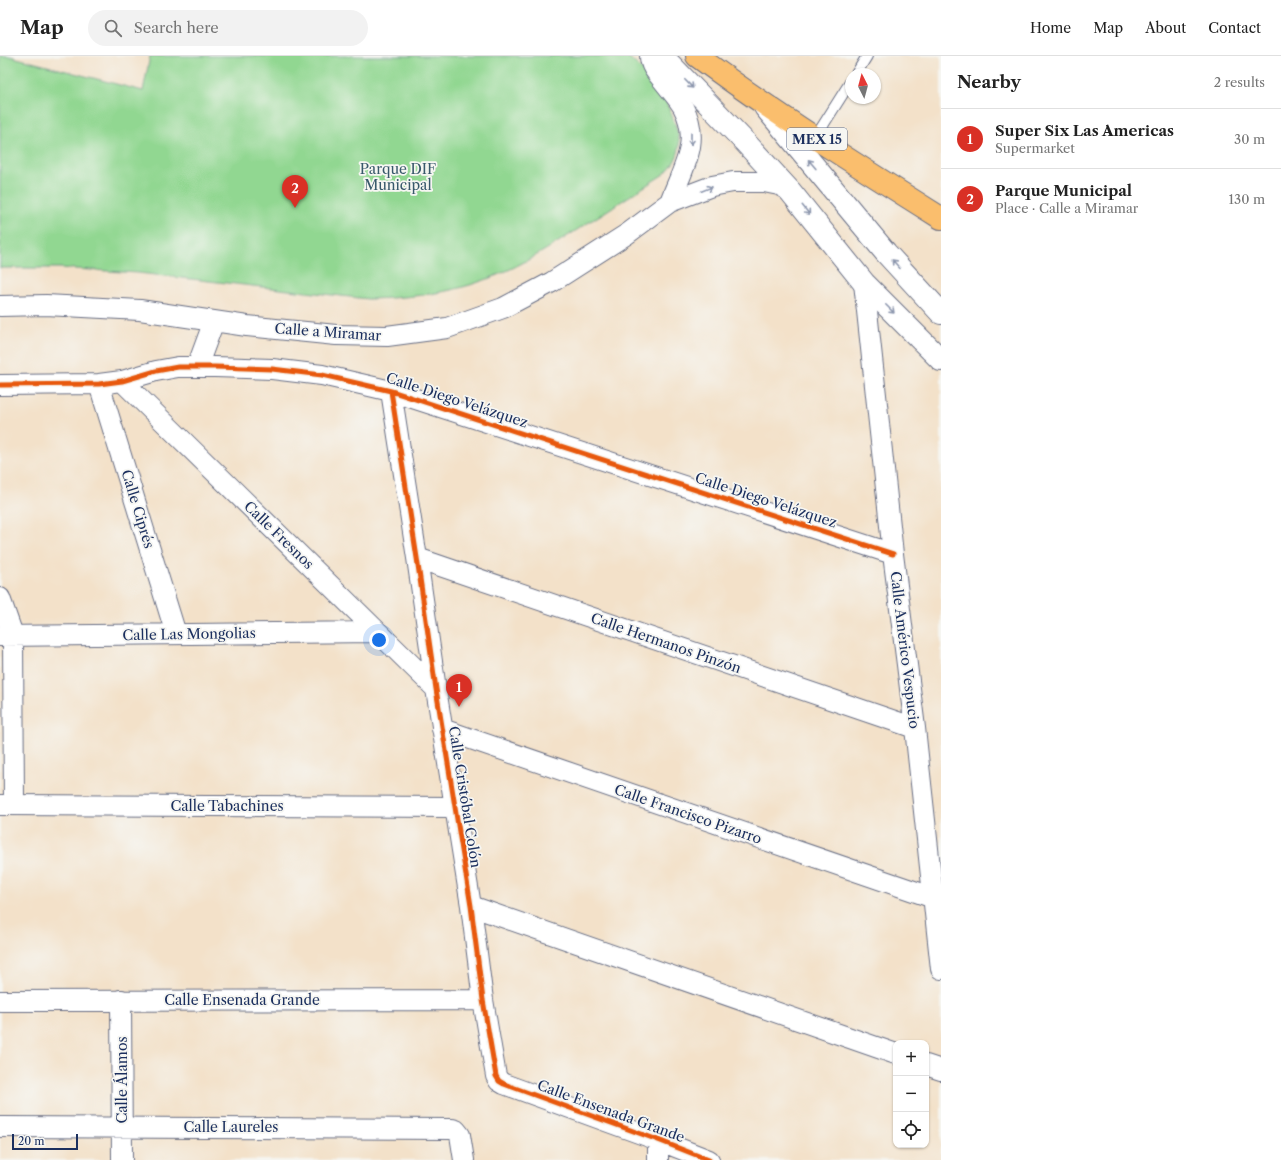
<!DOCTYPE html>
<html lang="en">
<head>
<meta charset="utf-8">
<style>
	body { margin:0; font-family:"Libre Caslon Text",serif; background:#f2f2f2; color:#222 }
	.controls { position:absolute; right:12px; bottom:12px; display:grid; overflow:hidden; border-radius:8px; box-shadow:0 1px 3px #0004 }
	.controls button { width:36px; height:36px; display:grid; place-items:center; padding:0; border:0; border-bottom:1px solid #e0e0e0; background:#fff; color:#222; font:20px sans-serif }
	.compass { position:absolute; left:845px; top:12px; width:36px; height:36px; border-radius:50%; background:#fff; box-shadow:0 1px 3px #0004; rotate:354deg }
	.scale { position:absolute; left:12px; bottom:10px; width:66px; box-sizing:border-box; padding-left:4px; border:2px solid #1b2f5e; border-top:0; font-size:11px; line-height:14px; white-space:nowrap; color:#1b2f5e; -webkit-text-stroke:3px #f6f6f2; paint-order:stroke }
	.you { position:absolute; left:379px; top:584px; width:14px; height:14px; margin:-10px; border:3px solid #fff; border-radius:50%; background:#1a73e8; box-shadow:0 0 0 6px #1a73e833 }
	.badge { display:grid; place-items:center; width:26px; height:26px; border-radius:50%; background:#d93025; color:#fff; font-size:13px; font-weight:700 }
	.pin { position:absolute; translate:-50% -33px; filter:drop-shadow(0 1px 2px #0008) }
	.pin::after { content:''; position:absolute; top:21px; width:14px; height:12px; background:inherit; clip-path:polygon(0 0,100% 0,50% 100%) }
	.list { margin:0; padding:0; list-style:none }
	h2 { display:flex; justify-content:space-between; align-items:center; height:52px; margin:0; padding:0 16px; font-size:17px }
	h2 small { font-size:13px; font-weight:400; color:#767676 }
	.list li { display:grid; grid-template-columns:26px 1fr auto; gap:12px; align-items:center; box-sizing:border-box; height:60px; padding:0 16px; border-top:1px solid #e0e0e0 }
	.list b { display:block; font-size:15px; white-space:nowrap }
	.list p { margin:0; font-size:13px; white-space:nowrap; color:#767676 }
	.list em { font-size:13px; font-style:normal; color:#767676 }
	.icon { flex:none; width:22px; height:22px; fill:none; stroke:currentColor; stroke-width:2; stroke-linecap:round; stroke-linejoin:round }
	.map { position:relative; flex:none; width:941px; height:1104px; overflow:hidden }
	header { display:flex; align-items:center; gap:24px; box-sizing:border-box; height:56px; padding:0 20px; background:#fff; border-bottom:1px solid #e0e0e0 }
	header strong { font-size:19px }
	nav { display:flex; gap:22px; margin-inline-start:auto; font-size:14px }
	.search { width:280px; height:36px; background:#f2f2f2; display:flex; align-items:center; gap:10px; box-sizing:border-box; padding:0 14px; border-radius:22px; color:#767676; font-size:15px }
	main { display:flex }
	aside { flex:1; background:#fff }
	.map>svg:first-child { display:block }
	.green { fill:#91d791; stroke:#568378 }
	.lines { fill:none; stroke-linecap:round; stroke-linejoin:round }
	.service-casing { stroke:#676d83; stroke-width:12 }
	.minor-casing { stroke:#676d83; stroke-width:22 }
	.tertiary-casing { stroke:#676d83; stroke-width:24 }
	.primary-casing { stroke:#676d83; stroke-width:24 }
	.service { stroke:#fff; stroke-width:10 }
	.minor { stroke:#fff; stroke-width:20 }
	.tertiary { stroke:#fff; stroke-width:22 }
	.primary { stroke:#fabe6d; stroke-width:22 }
	.cycleway-casing { stroke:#f6f6f2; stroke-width:8 }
	.cycleway { stroke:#e8590c; stroke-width:5 }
	.oneway { stroke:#8d97ae }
	.labels { text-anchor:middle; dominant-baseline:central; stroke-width:3.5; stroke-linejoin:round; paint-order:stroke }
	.shield { fill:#f6f6f2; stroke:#5d6b8a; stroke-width:1 }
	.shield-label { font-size:13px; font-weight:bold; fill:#1b2f5e }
	.park-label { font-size:14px; fill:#38596b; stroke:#f6f6f2 }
	.street-label { font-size:14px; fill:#1b2f5e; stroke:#f6f6f2 }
</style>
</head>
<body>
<header>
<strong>Map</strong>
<div class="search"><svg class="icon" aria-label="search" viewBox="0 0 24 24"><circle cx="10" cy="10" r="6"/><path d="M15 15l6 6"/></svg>Search here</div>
<nav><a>Home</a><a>Map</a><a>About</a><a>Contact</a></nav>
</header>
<main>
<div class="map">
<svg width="941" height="1104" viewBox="0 0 941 1104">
	<rect width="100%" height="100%" fill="#f6f6f2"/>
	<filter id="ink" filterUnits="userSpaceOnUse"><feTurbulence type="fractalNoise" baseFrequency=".025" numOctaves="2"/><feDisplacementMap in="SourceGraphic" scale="8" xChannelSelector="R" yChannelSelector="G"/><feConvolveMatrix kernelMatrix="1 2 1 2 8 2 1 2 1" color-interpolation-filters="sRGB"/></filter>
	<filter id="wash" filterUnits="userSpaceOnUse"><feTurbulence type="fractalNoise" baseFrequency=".012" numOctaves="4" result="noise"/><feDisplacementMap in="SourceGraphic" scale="16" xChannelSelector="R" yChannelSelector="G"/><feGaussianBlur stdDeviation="0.9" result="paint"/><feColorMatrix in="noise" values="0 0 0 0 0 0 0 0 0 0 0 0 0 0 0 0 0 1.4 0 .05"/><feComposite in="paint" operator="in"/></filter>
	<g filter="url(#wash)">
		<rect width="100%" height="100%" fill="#f3e1c9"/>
		<path class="green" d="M0,0H9L143,35L150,0H627C636,8 646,16 655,26C662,33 665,43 669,53C680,79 687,96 664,118C636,136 608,154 580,172C545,195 510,217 470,229C437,239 403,242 368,243L138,217L60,212H0Z"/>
	</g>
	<g filter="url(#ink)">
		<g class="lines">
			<defs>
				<path id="service" d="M856,18L867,0
					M815,82L851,25"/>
				<path id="minor" d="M650,0C650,11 658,18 665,27C671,35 678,42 683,51C702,86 682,113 670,146
					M864,227L893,498L915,672L941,913
					M0,250L46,249L140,254L247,270L336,279L387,280L447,272L503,252L552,226L627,178L670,146L712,130L733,126H764L779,129L790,135
					M197,311L214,265
					M122,325L436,633
					M99,328L176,578
					M0,329L99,328L122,325L156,315L178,311H215L272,313L322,319L391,335L893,498
					M391,335L417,502L436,633L471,850L483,944L496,1020L499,1025L504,1028L658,1084L709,1104
					M417,502L915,672
					M0,542L13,579L14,749
					M0,580L378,576
					M442,673L934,842
					M0,749L455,751
					M471,850L896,998
					M121,944L122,1104
					M0,945L483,944
					M926,1009L941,1014
					M0,1071L452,1073L456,1074L460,1079L464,1104
					M658,1104V1084"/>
				<path id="tertiary" d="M662,0L745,86L790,135L864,227L941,304
					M765,51L886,197L941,257"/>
				<path id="primary" d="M697,0C775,58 858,110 941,162"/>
			</defs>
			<use href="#service" class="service-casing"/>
			<use href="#minor" class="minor-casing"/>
			<use href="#tertiary" class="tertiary-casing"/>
			<use href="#primary" class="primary-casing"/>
			<use href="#service" class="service"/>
			<use href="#minor" class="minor"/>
			<use href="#tertiary" class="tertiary"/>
			<use href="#primary" class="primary"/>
			<defs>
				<path id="cycleway" d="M0,329L99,328L122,325L156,315L178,311H215L272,313L322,319L391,335L893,498
					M391,335L417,502L436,633L471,850L483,944L496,1020L499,1025L504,1028L658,1084L709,1104"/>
			</defs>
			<use href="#cycleway" class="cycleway-casing"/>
			<use href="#cycleway" class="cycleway"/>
		</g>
		<defs><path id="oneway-shaft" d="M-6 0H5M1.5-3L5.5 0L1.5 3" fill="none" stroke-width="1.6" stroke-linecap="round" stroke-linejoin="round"/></defs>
		<g class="oneway">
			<use href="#oneway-shaft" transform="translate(689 28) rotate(46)"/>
			<use href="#oneway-shaft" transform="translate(691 83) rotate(90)"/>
			<use href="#oneway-shaft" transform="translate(812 108) rotate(-130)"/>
			<use href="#oneway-shaft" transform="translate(707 133) rotate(-22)"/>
			<use href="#oneway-shaft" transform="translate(806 154) rotate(51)"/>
			<use href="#oneway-shaft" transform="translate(896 208) rotate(-132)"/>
			<use href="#oneway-shaft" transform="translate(890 253) rotate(45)"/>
		</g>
	</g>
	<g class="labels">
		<rect class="shield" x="787" y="72" width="60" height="22" rx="3"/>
		<g class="shield-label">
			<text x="817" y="83">MEX 15</text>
		</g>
		<g class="park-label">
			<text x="398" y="113">Parque DIF<tspan x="398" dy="16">Municipal</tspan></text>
		</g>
		<g class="street-label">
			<text transform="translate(328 276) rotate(4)">Calle a Miramar</text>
			<text transform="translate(457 344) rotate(18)">Calle Diego Velázquez</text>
			<text transform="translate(766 444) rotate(18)">Calle Diego Velázquez</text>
			<text transform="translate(138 453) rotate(73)">Calle Ciprés</text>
			<text transform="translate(279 479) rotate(44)">Calle Fresnos</text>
			<text transform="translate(189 578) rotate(-1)">Calle Las Mongolias</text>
			<text transform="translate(666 587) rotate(19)">Calle Hermanos Pinzón</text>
			<text transform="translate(905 594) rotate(83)">Calle Américo Vespucio</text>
			<text transform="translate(465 741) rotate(81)">Calle Cristóbal Colón</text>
			<text x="227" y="750">Calle Tabachines</text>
			<text transform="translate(688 758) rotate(19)">Calle Francisco Pizarro</text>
			<text x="242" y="944">Calle Ensenada Grande</text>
			<text transform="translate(122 1024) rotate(-90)">Calle Álamos</text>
			<text transform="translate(611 1055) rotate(20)">Calle Ensenada Grande</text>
			<text x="231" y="1071">Calle Laureles</text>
		</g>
	</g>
</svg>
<div class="controls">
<button>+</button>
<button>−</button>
<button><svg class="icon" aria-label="locate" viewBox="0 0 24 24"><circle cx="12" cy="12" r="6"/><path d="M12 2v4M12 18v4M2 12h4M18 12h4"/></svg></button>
</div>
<svg class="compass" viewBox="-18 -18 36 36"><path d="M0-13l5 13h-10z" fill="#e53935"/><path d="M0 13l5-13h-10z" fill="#767676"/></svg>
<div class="scale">20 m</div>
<div class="you"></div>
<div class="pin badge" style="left:459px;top:651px">1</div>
<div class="pin badge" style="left:295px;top:152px">2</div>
</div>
<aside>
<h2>Nearby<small>2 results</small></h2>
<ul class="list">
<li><span class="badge">1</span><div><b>Super Six Las Americas</b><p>Supermarket</p></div><em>30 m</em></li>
<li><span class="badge">2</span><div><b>Parque Municipal</b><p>Place · Calle a Miramar</p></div><em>130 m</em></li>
</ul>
</aside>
</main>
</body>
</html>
